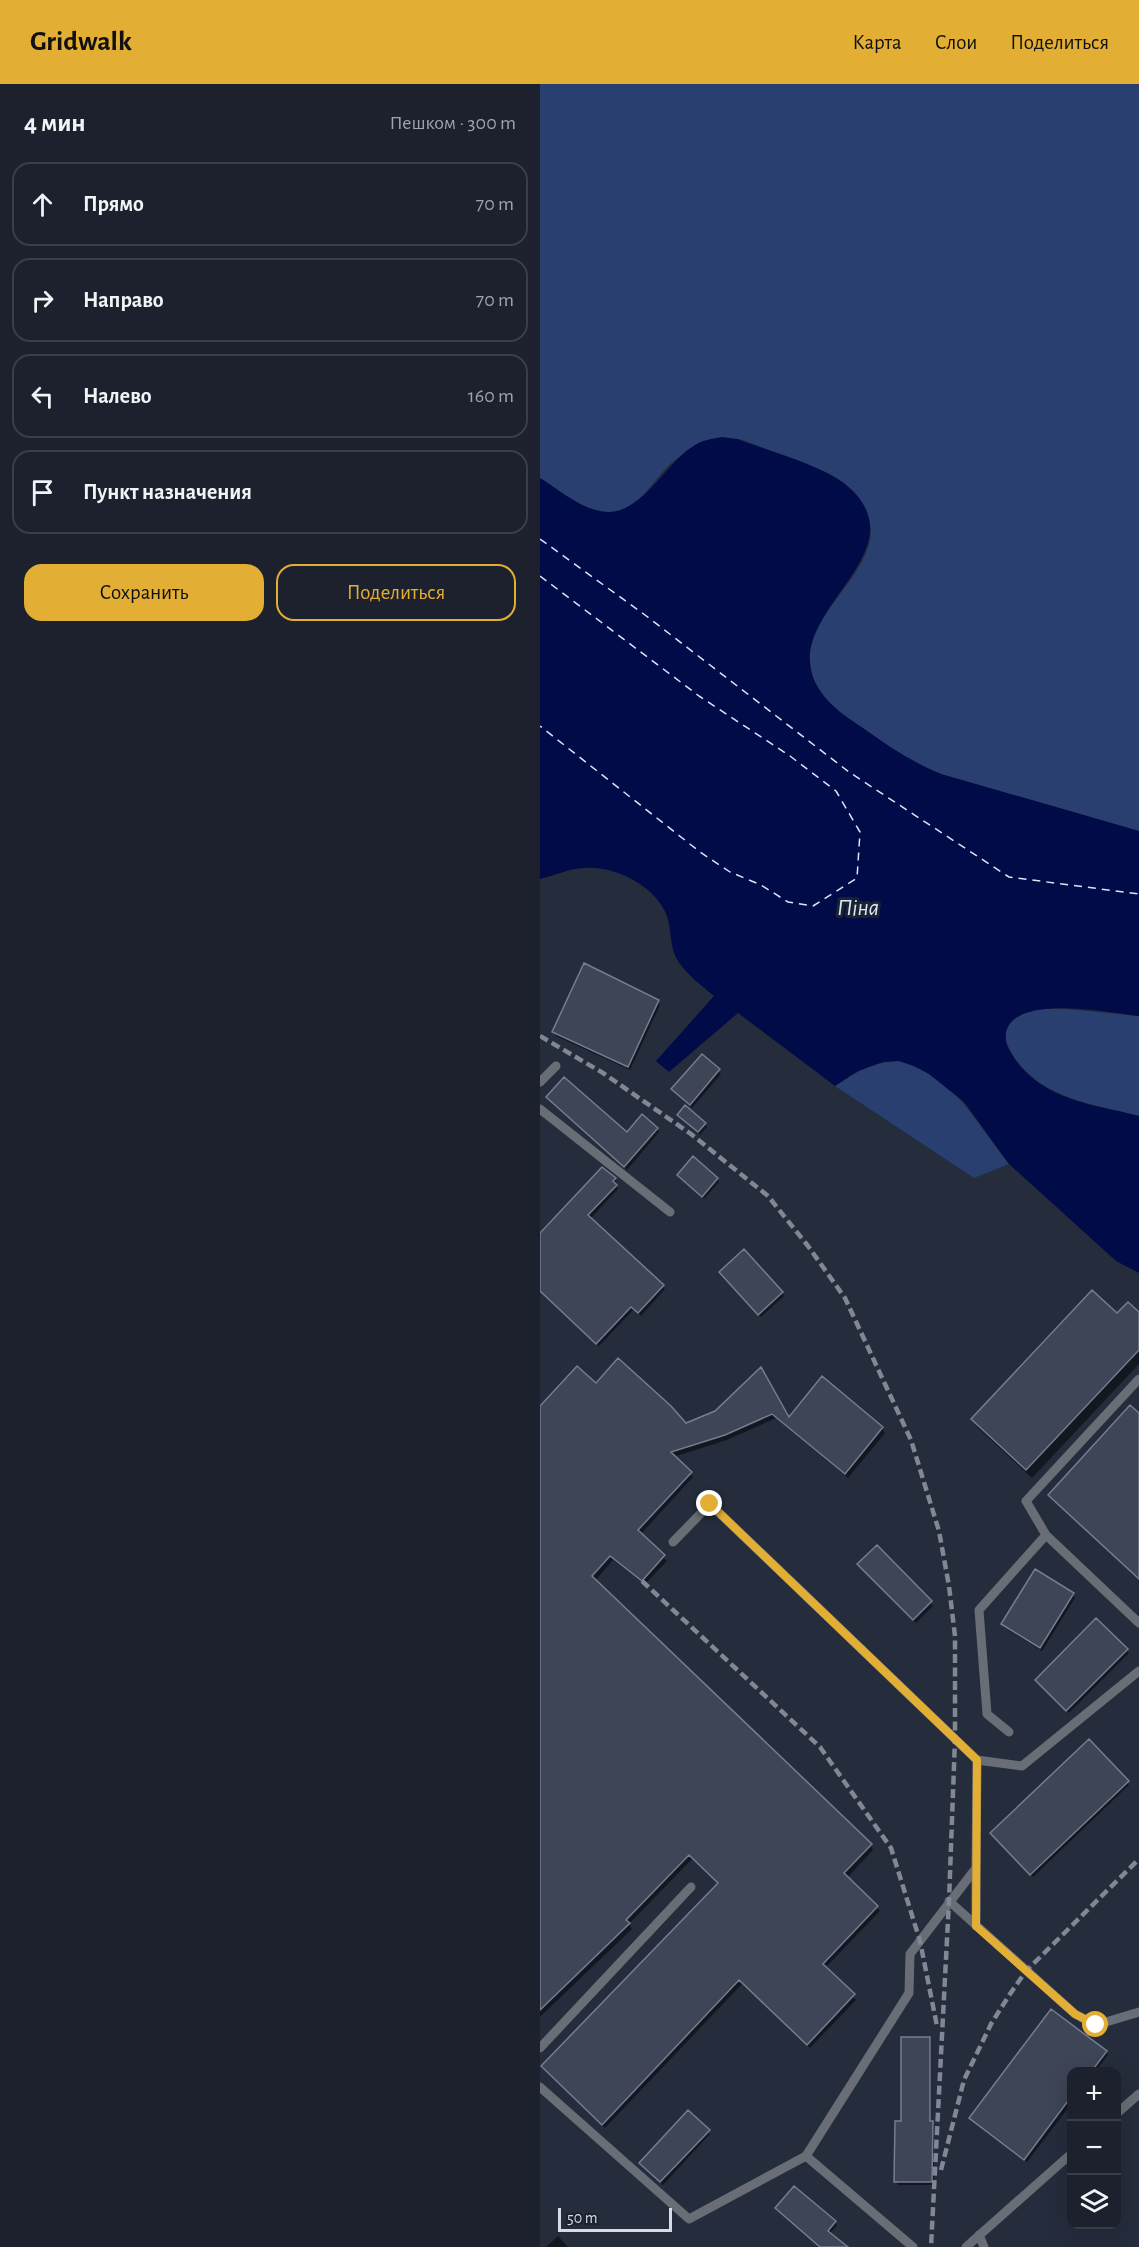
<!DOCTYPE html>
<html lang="ru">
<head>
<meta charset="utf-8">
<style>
	body { margin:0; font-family:"Alegreya Sans",sans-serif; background:#292e39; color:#f1f3f6 }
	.controls { position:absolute; right:18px; bottom:18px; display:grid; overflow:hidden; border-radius:12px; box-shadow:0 6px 24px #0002 }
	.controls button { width:54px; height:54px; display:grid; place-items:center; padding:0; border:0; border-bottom:2px solid #3a3e49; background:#1c212d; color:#f1f3f6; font:30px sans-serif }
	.scale { position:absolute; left:18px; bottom:15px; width:114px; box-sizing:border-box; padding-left:6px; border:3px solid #d6dbe5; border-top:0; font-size:16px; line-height:21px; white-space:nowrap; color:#d6dbe5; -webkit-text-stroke:4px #1b2331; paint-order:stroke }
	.stop { position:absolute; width:18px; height:18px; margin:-14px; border:4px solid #e2ae34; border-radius:50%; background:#fff }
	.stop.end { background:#e2ae34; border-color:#fff; box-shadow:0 2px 6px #0008 }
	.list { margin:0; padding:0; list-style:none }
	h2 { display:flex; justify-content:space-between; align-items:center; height:78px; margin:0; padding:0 24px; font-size:26px }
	h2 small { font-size:20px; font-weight:400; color:#a0a3aa }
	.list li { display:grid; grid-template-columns:39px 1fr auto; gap:18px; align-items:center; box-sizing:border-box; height:84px; margin:0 12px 12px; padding:0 12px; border:2px solid #3a3e49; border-radius:18px }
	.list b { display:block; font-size:22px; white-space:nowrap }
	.list em { font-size:20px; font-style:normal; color:#a0a3aa }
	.actions { display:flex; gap:12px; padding:18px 24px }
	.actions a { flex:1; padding:14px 0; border:2px solid #e2ae34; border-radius:18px; text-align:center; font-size:21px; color:#e2ae34 }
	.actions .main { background:#e2ae34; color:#111 }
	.icon { flex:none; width:33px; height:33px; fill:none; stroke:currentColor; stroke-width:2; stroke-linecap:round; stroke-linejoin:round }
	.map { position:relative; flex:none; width:599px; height:2163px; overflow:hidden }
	header { display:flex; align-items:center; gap:36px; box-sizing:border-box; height:84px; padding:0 30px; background:#e2ae34; color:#111 }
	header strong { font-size:28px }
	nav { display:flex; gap:33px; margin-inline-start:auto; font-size:21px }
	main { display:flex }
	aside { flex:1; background:#1c212d }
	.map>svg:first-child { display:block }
	.green { fill:#293f6f }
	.water { fill:#000b47 }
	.shadow { fill:#0007 }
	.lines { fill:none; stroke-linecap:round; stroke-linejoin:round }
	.ferry { stroke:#dbe5f8; stroke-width:1.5; stroke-dasharray:8 6; stroke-linecap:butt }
	.building { fill:#3d4556; stroke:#757e90; stroke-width:1.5 }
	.service { stroke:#696d75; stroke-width:9 }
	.rail { stroke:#818794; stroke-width:4.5; stroke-dasharray:9 4.5; stroke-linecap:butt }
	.route { stroke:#e2ae34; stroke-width:8 }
	.labels { text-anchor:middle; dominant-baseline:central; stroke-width:6; stroke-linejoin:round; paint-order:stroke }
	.water-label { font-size:24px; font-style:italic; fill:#dbe5f8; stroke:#1b2331 }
</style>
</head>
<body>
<header>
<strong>Gridwalk</strong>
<nav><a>Карта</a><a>Слои</a><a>Поделиться</a></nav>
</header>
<main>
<aside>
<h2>4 мин<small>Пешком · 300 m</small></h2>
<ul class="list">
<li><svg class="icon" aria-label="ahead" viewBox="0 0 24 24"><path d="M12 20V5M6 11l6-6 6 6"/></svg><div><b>Прямо</b></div><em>70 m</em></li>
<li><svg class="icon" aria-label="right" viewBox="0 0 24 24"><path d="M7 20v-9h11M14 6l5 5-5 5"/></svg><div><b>Направо</b></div><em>70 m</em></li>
<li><svg class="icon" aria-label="left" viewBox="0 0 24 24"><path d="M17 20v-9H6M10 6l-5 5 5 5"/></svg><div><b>Налево</b></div><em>160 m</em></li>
<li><svg class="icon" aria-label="arrive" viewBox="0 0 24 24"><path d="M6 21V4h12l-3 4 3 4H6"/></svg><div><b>Пункт назначения</b></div></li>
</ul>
<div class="actions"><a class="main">Сохранить</a><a>Поделиться</a></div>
</aside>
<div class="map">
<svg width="599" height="2163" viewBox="0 0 599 2163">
	<rect width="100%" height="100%" fill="#252c3c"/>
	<path class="green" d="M0,0H599V747L401,690C366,676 304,639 281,609C271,595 267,573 272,557C282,521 338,479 330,441C329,435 324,429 322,424C316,412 311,403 300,396C279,382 252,376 229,367C219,363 209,357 199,355C195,355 143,371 138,374C115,389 104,424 73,428C48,432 20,407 0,394Z
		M501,925H525L599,932V1032C555,1021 504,1015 475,975C470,967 465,959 466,950C467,932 487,928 501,925Z
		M359,977C417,994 434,1037 469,1080L434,1094L295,1002C316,988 333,978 359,977Z"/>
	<path class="water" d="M182,353L197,355C229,367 290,383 313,407C379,475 229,535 281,608C291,623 308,634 323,644C348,662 372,678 401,690L599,747V932C570,929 484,911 468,943C465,948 465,955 467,961C475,979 490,994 507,1004C534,1020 569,1024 599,1032V1189L576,1177L469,1080L424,1018L389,990L374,982L359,977L343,978L318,987L295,1002L198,929L129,988L116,977L174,912C161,901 147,891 138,877C129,863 132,847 127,832C117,803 75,781 44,784C29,785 15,791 0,795V394C18,405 36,421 56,426C98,439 122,382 152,363C161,356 171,355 182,353Z"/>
	<path class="shadow" d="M118,918L120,921L90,986L16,952L14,948Z
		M162,972L181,990L152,1024L133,1005Z
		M10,1017L87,1050L117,1044L119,1048L87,1086Z
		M139,1031L165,1040L167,1043L160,1051Z
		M138,1091L177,1095L179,1098L164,1115Z
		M75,1095L77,1098L75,1100L78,1105L50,1135L125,1205L101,1232L94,1225L59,1262L0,1207V1151Z
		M183,1192L242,1209L244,1212L221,1233Z
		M588,1220L599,1230V1280L492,1394L438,1344L433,1335L577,1231Z
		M221,1286L248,1335L282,1294L342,1344L345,1349L308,1394L236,1334L187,1356L133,1373L153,1393L100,1451L127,1477L105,1500L73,1476L55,1497L331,1761L333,1766L307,1794L340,1827L285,1884L316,1916L270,1964L202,1900L65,2044L3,1982L179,1800L153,1774L89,1840L92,1845L0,1933V1324L56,1301L146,1341L175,1329Z
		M590,1323L599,1331V1495L509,1411Z
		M337,1463L393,1522L376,1539L321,1484Z
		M533,1510L535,1514L502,1567L465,1544L463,1540Z
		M586,1566L589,1569L529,1629L499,1600Z
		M587,1698L589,1701L493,1793L454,1753Z
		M389,1954L391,1958V2039L394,2043V2101H358L356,2097L363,2039Z
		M566,1968L568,1971L555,1988H532V2019L487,2078L430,2034Z
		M168,2047L170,2050L123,2101L103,2083Z
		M237,2124L295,2138L297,2142L289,2150L303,2163H280Z
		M18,2152L28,2163H6Z"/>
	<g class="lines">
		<path class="ferry" d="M0,455L105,531L309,688L469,793L599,810
			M0,492L159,612L250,672L296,707L320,748L317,794L273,822L248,818L221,801L190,788L160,768L0,642"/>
	</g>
	<path class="building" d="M44,879L119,916L88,983L12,948Z
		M162,970L180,985L150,1021L131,1005Z
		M24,993L87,1048L102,1030L118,1044L84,1083L6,1013Z
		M145,1021L166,1039L158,1048L137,1031Z
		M153,1072L178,1094L162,1113L137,1091Z
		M62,1083L76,1094L73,1097L77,1101L48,1131L124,1201L98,1229L91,1223L56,1260L0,1207V1149Z
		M204,1165L243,1208L218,1231L179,1188Z
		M552,1206L577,1229L588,1218L599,1228V1266L486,1386L431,1335Z
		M78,1274L131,1322L146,1339L175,1327L221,1283L249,1333L282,1292L343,1343L305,1390L232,1330L185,1351L131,1368L152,1388L98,1446L125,1471L102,1497L70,1472L52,1492L332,1760L304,1789L338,1822L283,1880L315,1910L267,1961L199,1896L62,2041L1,1982L178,1799L149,1771L86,1836L90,1839L0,1926V1322L37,1282L56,1299Z
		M590,1321L599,1329V1495L508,1411Z
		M337,1461L392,1517L373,1536L317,1480Z
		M495,1485L534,1509L500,1564L461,1540Z
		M556,1534L588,1565L526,1627L495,1596Z
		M549,1655L589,1697L490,1791L450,1749Z
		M511,1925L567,1967L551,1988H531V2013L484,2076L429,2034Z
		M361,1953H390V2037H393L392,2098H354L355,2037H361Z
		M148,2026L170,2046L120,2098L99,2079Z
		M254,2102L296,2137L288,2147L308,2163H280L235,2124Z"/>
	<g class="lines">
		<path class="service" d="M0,998L16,982
			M0,1025L130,1128
			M599,1295L486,1417L506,1451L599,1539
			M133,1458L170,1420L437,1676L436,1784L370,1870L369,1909L266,2072
			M469,1648L447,1630L439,1526L506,1451
			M437,1676L482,1682L599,1587
			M409,1817L535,1930L556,1941L599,1928
			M436,1842V1784
			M0,1964L151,1803
			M0,2003L149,2135L266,2072L373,2163
			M576,2030L599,2010
			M439,2151L444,2163
			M426,2163L532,2069"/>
		<path class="rail" d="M0,952L63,989L151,1050L228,1112L268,1162L305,1214L371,1356L399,1447L409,1502L415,1552V1655L409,1817L391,2163
			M102,1497L280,1663L351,1764L380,1857L397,1942
			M401,2086L424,1996L451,1940L470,1910L486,1887L599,1775"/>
	</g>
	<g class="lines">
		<path class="route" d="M170,1420L437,1676L436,1842L535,1930L556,1941"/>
	</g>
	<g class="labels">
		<g class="water-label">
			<text x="318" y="824">Піна</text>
		</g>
	</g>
</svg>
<div class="controls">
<button>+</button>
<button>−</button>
<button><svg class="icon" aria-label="layers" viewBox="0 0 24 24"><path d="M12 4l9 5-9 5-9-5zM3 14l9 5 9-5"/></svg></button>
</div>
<div class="scale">50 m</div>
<div class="stop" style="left:556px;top:1941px"></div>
<div class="stop end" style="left:170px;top:1420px"></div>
</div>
</main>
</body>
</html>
